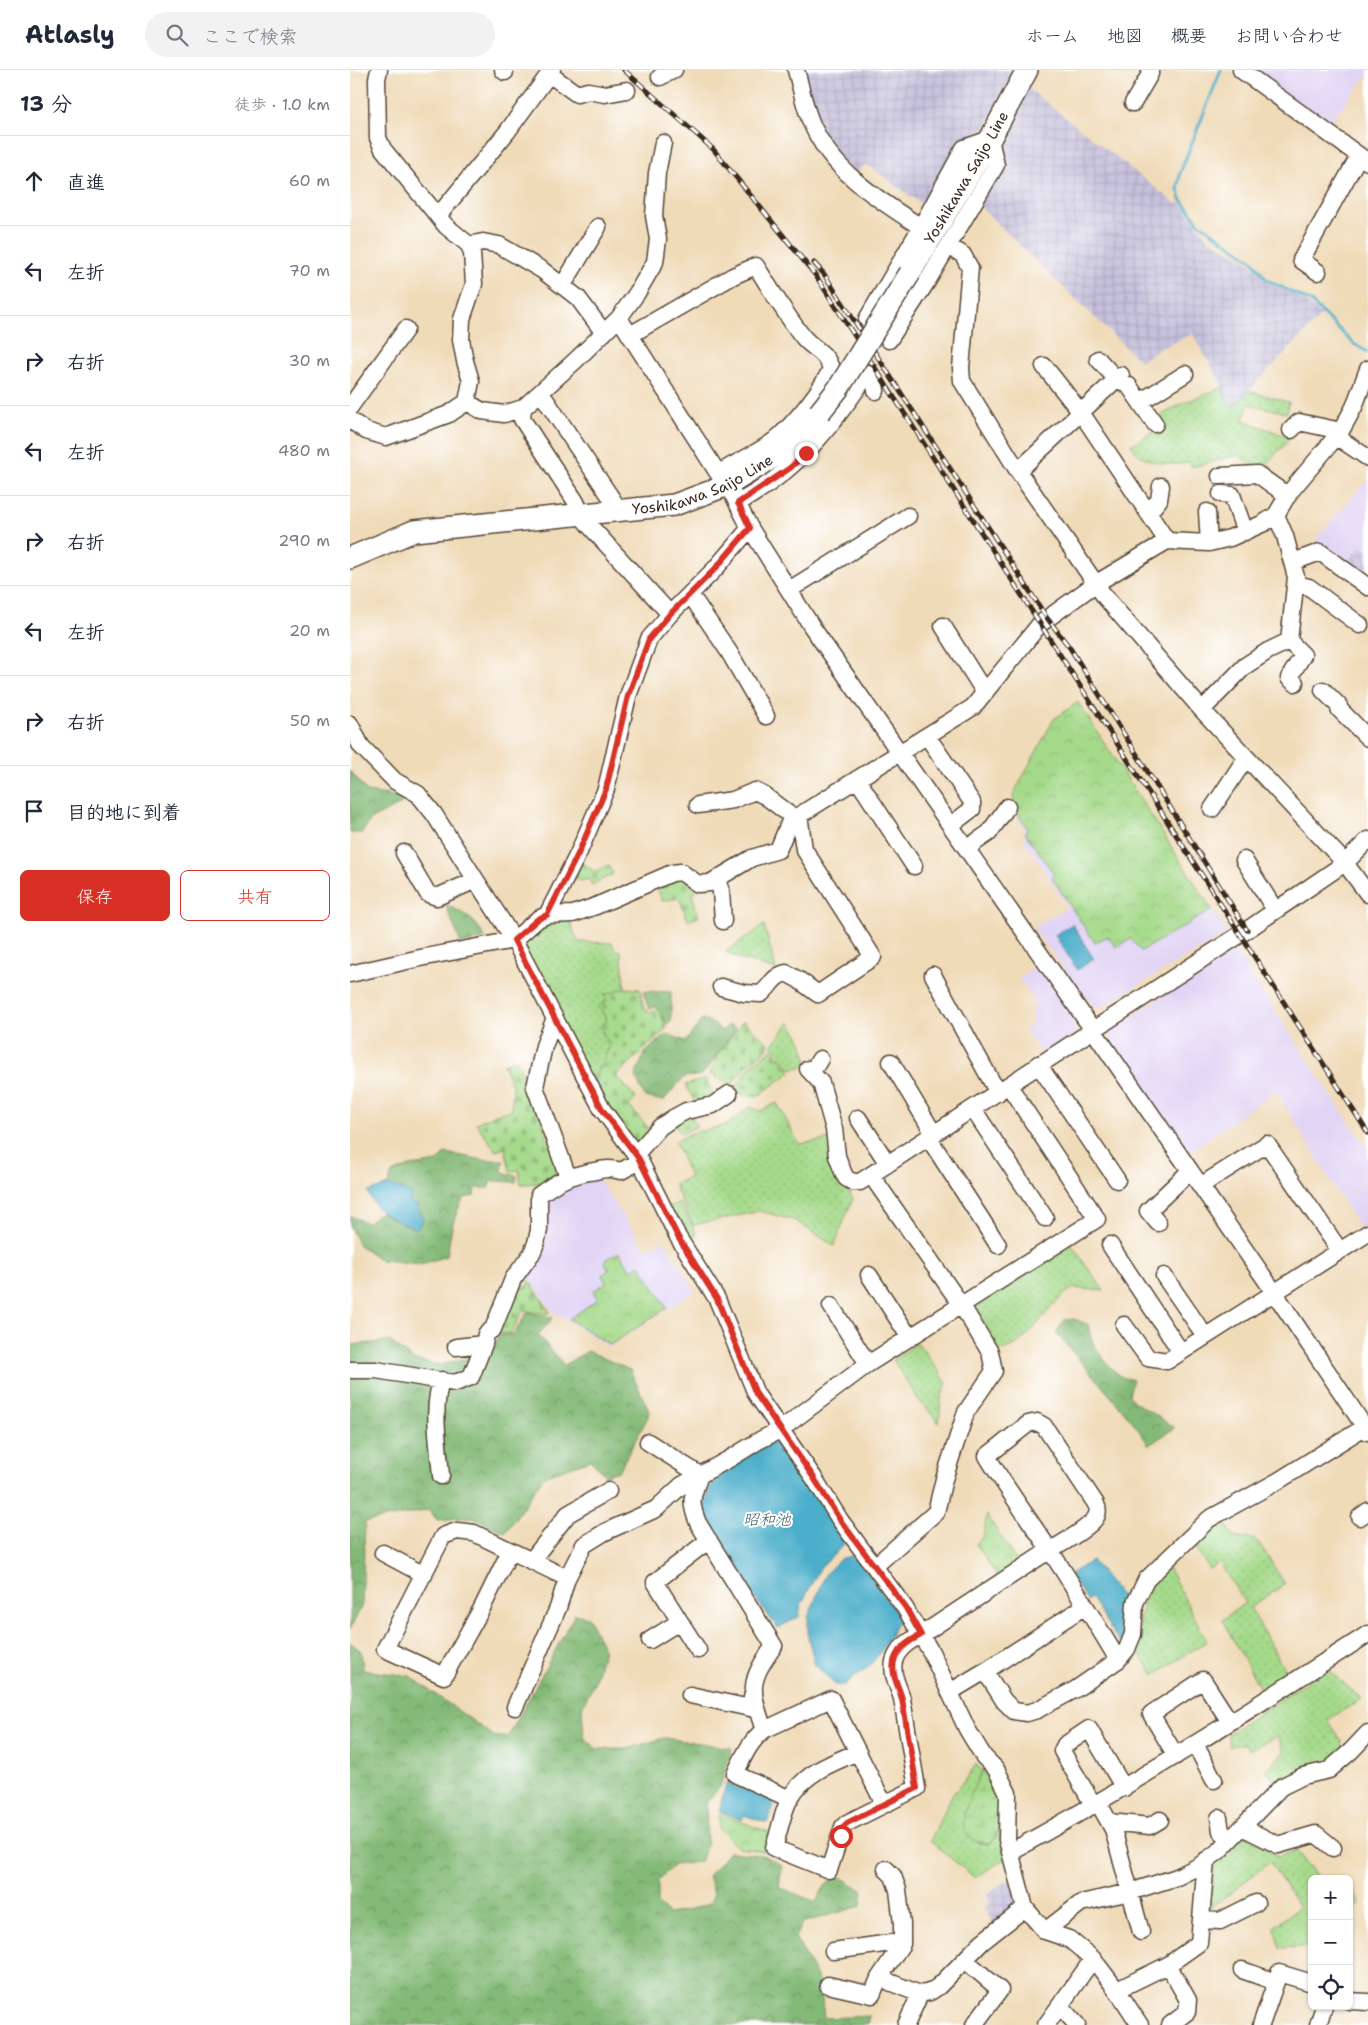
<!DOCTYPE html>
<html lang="ja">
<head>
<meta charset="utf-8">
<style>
	body { margin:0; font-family:"Shantell Sans","Klee One",sans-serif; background:#f2f2f3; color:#1f2937 }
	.controls { position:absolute; right:15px; bottom:15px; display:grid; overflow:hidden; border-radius:8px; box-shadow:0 1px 4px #0004 }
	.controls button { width:45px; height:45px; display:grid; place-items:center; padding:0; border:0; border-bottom:1px solid #e0e1e3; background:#fff; color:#1f2937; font:25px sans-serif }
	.stop { position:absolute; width:15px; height:15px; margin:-11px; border:4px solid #d93025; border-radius:50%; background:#fff }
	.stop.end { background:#d93025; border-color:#fff; box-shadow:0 1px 5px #0008 }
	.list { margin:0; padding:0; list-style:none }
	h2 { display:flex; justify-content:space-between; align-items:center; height:65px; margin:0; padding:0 20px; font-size:21px }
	h2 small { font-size:16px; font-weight:400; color:#747a83 }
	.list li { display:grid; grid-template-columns:32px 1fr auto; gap:15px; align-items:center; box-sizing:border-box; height:90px; padding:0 20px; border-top:1px solid #e0e1e3 }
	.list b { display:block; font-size:19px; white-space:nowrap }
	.list em { font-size:16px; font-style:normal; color:#747a83 }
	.actions { display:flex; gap:10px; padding:15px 20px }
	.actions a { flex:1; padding:11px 0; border:1px solid #d93025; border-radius:8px; text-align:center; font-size:18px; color:#d93025 }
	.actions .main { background:#d93025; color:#fff }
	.icon { flex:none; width:28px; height:28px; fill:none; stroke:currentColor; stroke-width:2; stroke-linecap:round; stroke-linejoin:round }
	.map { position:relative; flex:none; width:1018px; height:1955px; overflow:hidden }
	header { display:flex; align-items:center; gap:30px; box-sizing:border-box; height:70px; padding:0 25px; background:#fff; border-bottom:1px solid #e0e1e3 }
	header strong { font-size:24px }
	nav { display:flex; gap:28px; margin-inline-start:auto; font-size:18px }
	.search { width:350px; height:45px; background:#f2f2f3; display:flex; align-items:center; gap:12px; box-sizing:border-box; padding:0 18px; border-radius:28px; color:#747a83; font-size:19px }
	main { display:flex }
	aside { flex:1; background:#fff }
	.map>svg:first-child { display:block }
	.built { fill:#e1d4f4 }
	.industrial { fill:url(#industrial-grid) }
	.grass { fill:url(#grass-dots); stroke:#708254 }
	.forest { fill:url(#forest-crowns); stroke:#60724a }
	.wetland { fill:url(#wetland-marsh); stroke:#708254 }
	.cemetery { fill:url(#cemetery-stones); stroke:#708254 }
	.park { fill:url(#park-crowns); stroke:#708254 }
	.water { fill:#4baeca; stroke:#436c74 }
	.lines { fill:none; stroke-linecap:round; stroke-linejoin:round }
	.stream { stroke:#4baeca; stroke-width:3 }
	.minor-casing { stroke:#564535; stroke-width:19 }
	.major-casing { stroke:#564535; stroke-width:24 }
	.minor { stroke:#fff; stroke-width:16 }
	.major { stroke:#fff; stroke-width:21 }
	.rail-casing { stroke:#3b2a1e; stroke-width:5 }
	.rail { stroke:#fff; stroke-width:3; stroke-dasharray:9; stroke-linecap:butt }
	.major-bridge-casing { stroke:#564535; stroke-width:24; stroke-linecap:butt }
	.major-bridge { stroke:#fff; stroke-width:21 }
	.route { stroke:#d93025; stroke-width:6 }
	.labels { text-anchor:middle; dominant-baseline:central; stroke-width:4; stroke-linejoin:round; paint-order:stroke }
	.street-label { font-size:15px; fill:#3b2a1e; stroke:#fff }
	.water-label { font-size:16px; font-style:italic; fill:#415f63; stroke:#fff }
</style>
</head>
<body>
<header>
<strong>Atlasly</strong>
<div class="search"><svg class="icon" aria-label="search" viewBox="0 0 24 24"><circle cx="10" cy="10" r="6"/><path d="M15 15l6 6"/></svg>ここで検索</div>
<nav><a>ホーム</a><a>地図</a><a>概要</a><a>お問い合わせ</a></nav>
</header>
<main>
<aside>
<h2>13 分<small>徒歩 · 1.0 km</small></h2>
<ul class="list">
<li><svg class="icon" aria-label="ahead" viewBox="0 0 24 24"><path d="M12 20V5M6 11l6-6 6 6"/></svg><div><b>直進</b></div><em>60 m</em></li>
<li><svg class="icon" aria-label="left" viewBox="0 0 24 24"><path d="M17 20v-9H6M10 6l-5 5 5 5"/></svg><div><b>左折</b></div><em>70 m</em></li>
<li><svg class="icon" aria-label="right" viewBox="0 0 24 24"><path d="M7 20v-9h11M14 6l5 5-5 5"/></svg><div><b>右折</b></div><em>30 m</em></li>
<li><svg class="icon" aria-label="left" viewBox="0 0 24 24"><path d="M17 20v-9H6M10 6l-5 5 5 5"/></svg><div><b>左折</b></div><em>480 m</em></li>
<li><svg class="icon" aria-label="right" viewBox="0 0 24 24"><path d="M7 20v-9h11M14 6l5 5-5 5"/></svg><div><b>右折</b></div><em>290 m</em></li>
<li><svg class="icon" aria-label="left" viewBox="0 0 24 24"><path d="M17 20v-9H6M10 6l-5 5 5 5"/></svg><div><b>左折</b></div><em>20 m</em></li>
<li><svg class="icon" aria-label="right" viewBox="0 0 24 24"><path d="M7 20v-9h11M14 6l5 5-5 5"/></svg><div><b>右折</b></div><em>50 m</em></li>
<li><svg class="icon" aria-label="arrive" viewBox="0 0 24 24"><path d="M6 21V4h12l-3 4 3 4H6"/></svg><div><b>目的地に到着</b></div></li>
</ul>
<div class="actions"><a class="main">保存</a><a>共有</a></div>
</aside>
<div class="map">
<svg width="1018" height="1955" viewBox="0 0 1018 1955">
	<defs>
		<pattern id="industrial-grid" width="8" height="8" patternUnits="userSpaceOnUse" patternTransform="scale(1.25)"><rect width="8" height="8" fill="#c5c0db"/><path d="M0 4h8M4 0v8" fill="none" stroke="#aaa5bc"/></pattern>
		<pattern id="grass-dots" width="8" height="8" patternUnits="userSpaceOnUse" patternTransform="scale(1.25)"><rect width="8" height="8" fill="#a6da8b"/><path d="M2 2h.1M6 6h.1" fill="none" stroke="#90bb78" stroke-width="1.8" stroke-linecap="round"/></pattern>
		<pattern id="forest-crowns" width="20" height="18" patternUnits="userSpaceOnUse" patternTransform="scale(1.25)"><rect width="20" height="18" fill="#84ba77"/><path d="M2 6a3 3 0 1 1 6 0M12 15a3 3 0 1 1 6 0" fill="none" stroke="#6d9761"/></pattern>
		<pattern id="wetland-marsh" width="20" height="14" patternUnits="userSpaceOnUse" patternTransform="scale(1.25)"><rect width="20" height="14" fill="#a6da8b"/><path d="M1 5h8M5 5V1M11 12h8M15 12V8" fill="none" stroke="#90bb78"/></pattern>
		<pattern id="cemetery-stones" width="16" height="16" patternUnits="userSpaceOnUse" patternTransform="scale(1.25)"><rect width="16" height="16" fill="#a6da8b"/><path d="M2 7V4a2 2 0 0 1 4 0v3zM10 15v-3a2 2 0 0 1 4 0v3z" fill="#90bb78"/></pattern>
		<pattern id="park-crowns" width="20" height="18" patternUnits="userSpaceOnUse" patternTransform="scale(1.25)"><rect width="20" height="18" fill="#a6da8b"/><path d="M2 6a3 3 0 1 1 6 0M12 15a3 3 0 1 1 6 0" fill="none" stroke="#90bb78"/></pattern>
	</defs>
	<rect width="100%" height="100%" fill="#fff"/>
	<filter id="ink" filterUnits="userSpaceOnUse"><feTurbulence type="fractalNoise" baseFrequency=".02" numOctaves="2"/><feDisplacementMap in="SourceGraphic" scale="10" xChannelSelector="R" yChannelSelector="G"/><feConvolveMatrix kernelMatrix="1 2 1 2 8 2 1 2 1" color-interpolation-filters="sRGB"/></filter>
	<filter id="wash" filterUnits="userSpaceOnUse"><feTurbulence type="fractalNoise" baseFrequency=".0096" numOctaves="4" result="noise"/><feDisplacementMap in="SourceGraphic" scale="20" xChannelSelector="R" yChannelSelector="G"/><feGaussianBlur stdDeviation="1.12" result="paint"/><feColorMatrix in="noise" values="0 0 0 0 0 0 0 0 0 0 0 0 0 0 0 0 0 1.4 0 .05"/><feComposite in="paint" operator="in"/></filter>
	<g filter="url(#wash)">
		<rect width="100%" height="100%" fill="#f0dbb9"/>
		<path class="built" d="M901,0H1018V5L977,55Z
			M1018,409V496L1009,505L965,470Z
			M728,632L877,863L746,940L683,858L718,837L674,770V758L668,749L663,725L704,649Z
			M884,879L1018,1080V1154L1010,1159L926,1021L837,1083L757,963Z
			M687,895L727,952L724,964L693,985L674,959L681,955L685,931L669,908Z
			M245,1104L294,1177L300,1178L313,1170L345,1221L259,1277L201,1240L173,1199L196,1148L197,1127Z"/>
		<path class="industrial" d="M450,0H665L633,60L612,72L576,137L516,94L506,103L481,79L463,50Z
			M678,18L826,134L830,132L857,168L899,192L918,213L952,229L972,245L884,336L876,329L873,317L843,264L809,279L790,291L628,135L649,76Z
			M1011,476L1018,482V496L1013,501L1000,490Z
			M662,1808L672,1837L644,1855L634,1838L640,1833L636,1824Z"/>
		<path class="grass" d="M873,317L876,329L884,336L899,321L939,332L937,343L899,334L893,350L941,368L909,402L889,385L842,397L839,392C826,397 804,393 792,387C788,385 784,379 781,375L814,355L808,347L831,334Z
			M218,847L228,872L262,873L265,880L271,881L275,918L255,925L257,930V950L250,957L260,976L245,1006L239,1008L169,872L199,849Z
			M414,855L426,900L393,890L376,882Z
			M439,952L450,967L458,991L456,996L440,999L422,976Z
			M427,1033L449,1074L481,1069L483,1100L503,1128L484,1176L446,1151L410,1141L343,1155L324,1114L340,1107L325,1072L339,1064L377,1055L400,1037L410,1041Z
			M719,1171L754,1221L723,1218C700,1233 689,1257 668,1273C662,1278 653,1280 646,1282L619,1242Z
			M568,1273L597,1313L591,1328L589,1353L568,1329L543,1290Z
			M873,1449L884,1468L904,1469L909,1473L935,1514L900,1538L941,1611L915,1627L872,1550L895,1533L869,1492L859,1499L842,1472Z
			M818,1497L857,1571L804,1605L785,1578L795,1521Z
			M977,1598L1011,1629L978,1650L992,1671L994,1683L977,1697L928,1716L917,1700L934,1681L927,1666L900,1680L896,1674L879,1676L878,1664Z
			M626,1694L632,1700L616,1740L628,1773L638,1774L644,1770L650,1760L655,1789L625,1808L580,1771L602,1725L617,1708Z
			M894,1763L928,1787L946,1780L969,1809H962V1876L930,1878L924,1857L949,1837L920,1792L858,1840L866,1792Z
			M999,1811L1010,1835L999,1842Z"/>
		<path class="forest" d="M0,701L17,722L51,727V734L21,749L12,763H0Z
			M95,834C113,843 126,849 135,868L111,874Z
			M293,921L321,922V952L317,954L305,936L299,940Z
			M352,949L366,955L372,961L378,955L386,958C380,966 356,1004 350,1005C345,1007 339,1006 334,1007L313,1031L295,1027L285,1006L295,983L316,964L336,971Z
			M95,1083L135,1090H153L152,1102L167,1106L166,1112L140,1111L139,1118H125L124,1126L114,1128C103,1145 100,1166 97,1186L71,1194L31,1190L9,1175L0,1157V1146L18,1153L30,1142L66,1159L68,1143L60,1132L61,1123L38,1115L42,1103L60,1096L88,1092Z
			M177,1242L203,1248L188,1265L214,1295L238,1281L280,1300L300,1343L269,1401L255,1405L240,1390L194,1406L155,1463L123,1447L87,1450L79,1440L15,1452L12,1535L0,1560V1275L40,1271L63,1290L90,1295L142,1282L149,1265L164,1264Z
			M724,1249L739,1255C737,1270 758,1298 771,1306C774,1309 778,1308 783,1309L779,1325L783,1331L824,1357L823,1359L799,1375L783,1352L706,1263L714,1250Z
			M225,1544L238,1547L254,1579L244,1614L232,1637L234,1667L247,1679H277L314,1668L382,1678L370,1717L356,1733L357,1773L350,1792L324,1795L308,1811V1833L319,1844L340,1840L360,1833L364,1823L358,1806L379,1782L412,1785L432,1795L429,1817L466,1832L476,1814L487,1804L513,1821L511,1836L452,1853L445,1867L470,1912L474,1948L520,1946L518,1955H0V1572L11,1581L13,1600L60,1606L145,1667H158Z"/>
		<path class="wetland" d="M632,1700C636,1703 642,1706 644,1711C655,1728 656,1761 638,1774C593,1770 622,1725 632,1700Z"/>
		<path class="cemetery" d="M230,792L246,802L258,795L263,804L242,815L239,809L231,811L224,808Z
			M332,804L346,821L342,824L349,847L338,851L329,828L312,831L305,812Z
			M275,918L290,919L294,939L300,943L308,939L317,958L266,1006L286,1028L279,1036L301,1061L286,1080L239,1008L245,1006L260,976L250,957L257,950L249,936L257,930L254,925Z
			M393,951L419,974L416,980L396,996L381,1015L360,1004L369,983Z
			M421,979L441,1002L411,1024L404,1027L385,1023L384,1018C391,1011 395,1002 402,995C408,989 416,986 421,979Z
			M167,990L177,1014H180L209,1102L195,1113L171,1114L169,1100L160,1101L155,1078L146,1081L126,1053L146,1044L161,1040L163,1018L153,994Z
			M356,1009L365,1029L347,1035L335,1015Z
			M340,1044L347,1056L332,1064L323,1053Z
			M330,1133L347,1165L336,1172L317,1137Z
			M179,1210L200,1242L196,1244L173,1240L161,1263H146L166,1214L177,1218Z"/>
		<path class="park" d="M728,632L862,840L791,881L781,869L766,877L757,866L745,873L702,808L704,804L675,763L677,758C669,747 664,738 663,725L704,649Z
			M269,1182L281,1200L290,1195L317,1238L260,1275L219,1249L248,1229L243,1221L256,1213L252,1205L259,1200L254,1191Z
			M637,1445L669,1495L649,1509L626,1474L633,1466Z
			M370,1744L419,1762L414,1781L388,1778L368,1758Z"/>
		<path class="water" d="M722,854L744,889L727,900L705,865Z
			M38,1115L62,1123L60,1132L68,1136V1143L73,1145L72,1153L66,1159C45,1149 26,1145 18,1122Z
			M431,1367L496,1472L469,1500L451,1535L449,1547L428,1558L391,1511L358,1457L354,1434L361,1416L385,1392Z
			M505,1485L550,1548C537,1569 526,1599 502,1607L501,1611L494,1615H485L465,1595L458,1567V1547L476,1503L490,1489Z
			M742,1490L778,1534L775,1546L776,1568L769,1572L741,1528L737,1531L720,1504Z
			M376,1713L426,1730L417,1753L394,1745L392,1750L369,1741Z"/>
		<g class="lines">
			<path class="stream" d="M871,0L830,103L828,119L831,129L849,153L902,190L917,210L960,231L1004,274L1018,282"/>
		</g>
	</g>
	<g filter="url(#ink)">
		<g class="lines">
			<defs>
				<path id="minor" d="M29,0L27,9L28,68L33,79L96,156L119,175L122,183L124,214L112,249L111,270L115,291L121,311L117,332L132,341L154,344L173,338L226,290L269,248L287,223L305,192L308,169L304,146L307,103L313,73
					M153,0L155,2
					M446,0C451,17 454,36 461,52C481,101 529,130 571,157L614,78L640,69L646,95L578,210L539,270
					M891,0L1018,92
					M199,4L227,24L238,21L255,24L277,20
					M310,7L324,0
					M783,33L800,4V0
					M88,146L157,62L202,0
					M119,175L133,172L149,175L192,200L228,228L254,263
					M599,176L613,185L620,198L611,298L612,311L668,401L755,527L852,640L995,793L1018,824
					M968,202L951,190L1009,86
					M213,215L248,157
					M269,248L371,408L378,415L400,458L462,557L743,960L897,860L995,793L1018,770
					M517,249L571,157
					M280,265L383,206L406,196C421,220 436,245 453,267C464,280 475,281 481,298C474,318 442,356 425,370C408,383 387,392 369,403
					M748,289L767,310
					M694,296L732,344L817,471
					M768,309L779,316L805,354
					M191,323L270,441
					M790,332L835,304
					M0,337L56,259
					M173,338L172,349L226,432L231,445L238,454L320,544
					M0,350L16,361L36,367L99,344L117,332
					M941,360L949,352L991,361
					M987,367L1018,388
					M668,401L771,305
					M870,406L907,404L938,426
					M871,424L882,425L895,462
					M388,433C448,400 480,359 518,303L525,314L526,321
					M857,442L859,473
					M798,443L809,430L811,416
					M943,492L970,482L1018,517
					M946,514L959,517L1010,555
					M439,520L558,446
					M340,524L379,582L416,646
					M593,556L635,623
					M939,571L953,585L939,608L945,613
					M973,620L989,636V639L1018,668
					M852,640L895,596L918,581L939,571L946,507L935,466L926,445
					M0,654L11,676L45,711L68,724L84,744L164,870L252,1039L289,1089L328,1167L367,1229L406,1324L464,1408L490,1450L555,1538L581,1582L617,1659L634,1687L646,1699L658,1723L657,1770L675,1838L695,1861L719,1869L743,1889L769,1923L790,1955
					M577,666L622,732V739L601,755
					M507,709L564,796
					M348,735L383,730L405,721L415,726L444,748
					M862,739L896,688
					M617,778L639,763L657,737
					M54,783L78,824L87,827L126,810
					M894,790L925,840
					M367,810L371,821L373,851
					M197,845L223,844L246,836L322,803L331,802L348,814L360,813L402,788L428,780L440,751L623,637L690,554L745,514L817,471L859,473L880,468L914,453L926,445L939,423L991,361L1004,337L1018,299
					M0,904L70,888L164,870L188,849L197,845L228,784L256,719L278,626L299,569L320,544L365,499L400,458
					M583,905L648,1023
					M371,917L394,923L411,924C421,916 423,906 436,903L449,910L468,924L523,887L454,779L449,745
					M205,948L194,976L185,1017L218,1107
					M541,992L584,1064
					M688,994L767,1110
					M458,999L471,1013L484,1059L487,1086L493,1102L496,1108L503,1112H510L743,960L924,1222L1018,1362
					M462,1002L470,989
					M623,1039L695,1148
					M508,1048L538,1094
					M578,1067L648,1175
					M286,1084L310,1057L323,1048L336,1041L363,1035L379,1024
					M521,1105L612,1236L640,1282L644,1301L616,1342L594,1409L586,1442L525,1496
					M850,1116L917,1074L990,1181
					M808,1153L798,1141L840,1101
					M760,1175L831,1282
					M519,1205L560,1268
					M814,1206L855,1266
					M481,1236L518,1294
					M774,1255L798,1288L817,1291L1018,1163
					M106,1277L134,1274L136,1264L143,1259L163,1209L182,1183L186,1173L189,1160V1125C208,1111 216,1107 239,1102C252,1100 257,1097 271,1101L290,1091
					M0,1300H26L105,1313L121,1307L134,1274
					M298,1372L350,1405C342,1427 339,1431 348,1453L424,1576C398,1612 400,1619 414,1660
					M91,1406C89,1379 81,1335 92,1310
					M1010,1447L1018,1441
					M160,1481L132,1538L94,1606L35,1579L93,1466L107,1461L124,1463L217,1508
					M33,1483L74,1505
					M181,1491L218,1444L258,1421
					M300,1570L329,1552
					M348,1580L305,1512L359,1470
					M634,1602L735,1536
					M600,1622L635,1601L654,1631L664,1641L677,1643L687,1640L726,1619L768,1590L777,1579L783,1564L785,1533L796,1510L859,1449L928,1411L1018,1355
					M340,1625L400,1638L403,1623
					M165,1637L208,1538L217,1508L234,1475L255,1462L306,1439L332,1415L381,1388L410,1370L430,1360L518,1294L747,1149L659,1016
					M845,1674L864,1710
					M508,1682C483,1692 452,1704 439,1730C432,1744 429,1762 424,1778L479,1800L493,1757L497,1753L567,1718C562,1688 557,1658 552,1629C549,1616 541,1606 544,1591C548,1578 559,1571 571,1565C610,1539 650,1513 689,1487C705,1477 731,1464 743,1451C748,1446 749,1440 746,1434L694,1356L687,1352L678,1354L637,1386C656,1418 678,1448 699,1479C723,1515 746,1553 768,1590
					M826,1686L801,1644L853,1610L880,1652
					M440,1729L385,1704C393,1688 399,1672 414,1660L481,1629L534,1734
					M749,1734L763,1759L791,1862
					M744,1736L712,1681L715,1675L739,1659L774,1718
					M869,1748L871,1761L880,1769
					M759,1752L800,1756L810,1750
					M892,1757L928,1775L966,1764L983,1778
					M660,1782C783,1715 900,1640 1018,1564
					M851,1850L870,1851L906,1833
					M695,1861L731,1833L780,1822L827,1807L849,1796L869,1781L931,1717L953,1706L979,1700L1001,1681L1018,1663
					M483,1881L541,1873L552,1874
					M615,1890L650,1920L624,1955
					M818,1895L838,1930L837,1942L820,1955
					M892,1900L926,1912
					M529,1908L570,1924L580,1922L589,1916L632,1872L675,1838
					M478,1915L522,1925L529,1908L552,1874V1854L548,1820L543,1806L536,1799
					M767,1920L818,1895L849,1873L856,1790
					M999,1931L1018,1932
					M710,1936L727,1955
					M556,1955L570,1924
					M696,1955L743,1889
					M911,1955L929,1903L962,1913
					M968,1955L974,1936"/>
				<g id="major">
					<path id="s1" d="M560,203L640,69L677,0"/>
					<path id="s2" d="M0,488L64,461L324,435L378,415L430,383L452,363L469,343"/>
				</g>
			</defs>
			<use href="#minor" class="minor-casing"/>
			<use href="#major" class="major-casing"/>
			<use href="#minor" class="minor"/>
			<use href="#major" class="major"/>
			<defs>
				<path id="rail" d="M274,0L363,79L466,206L1018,1063
					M464,193L474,204L697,548L720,578L897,860"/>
			</defs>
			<use href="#rail" class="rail-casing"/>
			<use href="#rail" class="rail"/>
			<defs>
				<path id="major-bridge" d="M469,343L488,319L560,203"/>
			</defs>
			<use href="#major-bridge" class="major-bridge-casing"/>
			<use href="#major-bridge" class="major-bridge"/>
		</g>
	</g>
	<g class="lines" filter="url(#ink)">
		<path class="route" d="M456,383L440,398L388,433L400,458L365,499L320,544L299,569L278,626L256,719L228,784L197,845L188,849L164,870L252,1039L289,1089L328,1167L367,1229L406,1324L464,1408L490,1450L556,1538L571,1565C559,1571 548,1578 544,1591C541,1606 549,1616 552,1629C557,1658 562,1688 567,1718L497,1753L493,1757L491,1766"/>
	</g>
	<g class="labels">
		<g class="street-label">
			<text stroke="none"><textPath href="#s1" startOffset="111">Yoshikawa Saijo Line</textPath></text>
			<text stroke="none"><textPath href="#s2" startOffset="364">Yoshikawa Saijo Line</textPath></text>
		</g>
		<g class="water-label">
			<text x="417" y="1449">昭和池</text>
		</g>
	</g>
</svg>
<div class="controls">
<button>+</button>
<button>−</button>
<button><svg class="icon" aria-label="locate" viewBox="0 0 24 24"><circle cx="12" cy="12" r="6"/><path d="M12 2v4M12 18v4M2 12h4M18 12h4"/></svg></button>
</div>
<div class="stop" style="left:491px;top:1766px"></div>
<div class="stop end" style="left:456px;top:383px"></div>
</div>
</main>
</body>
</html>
